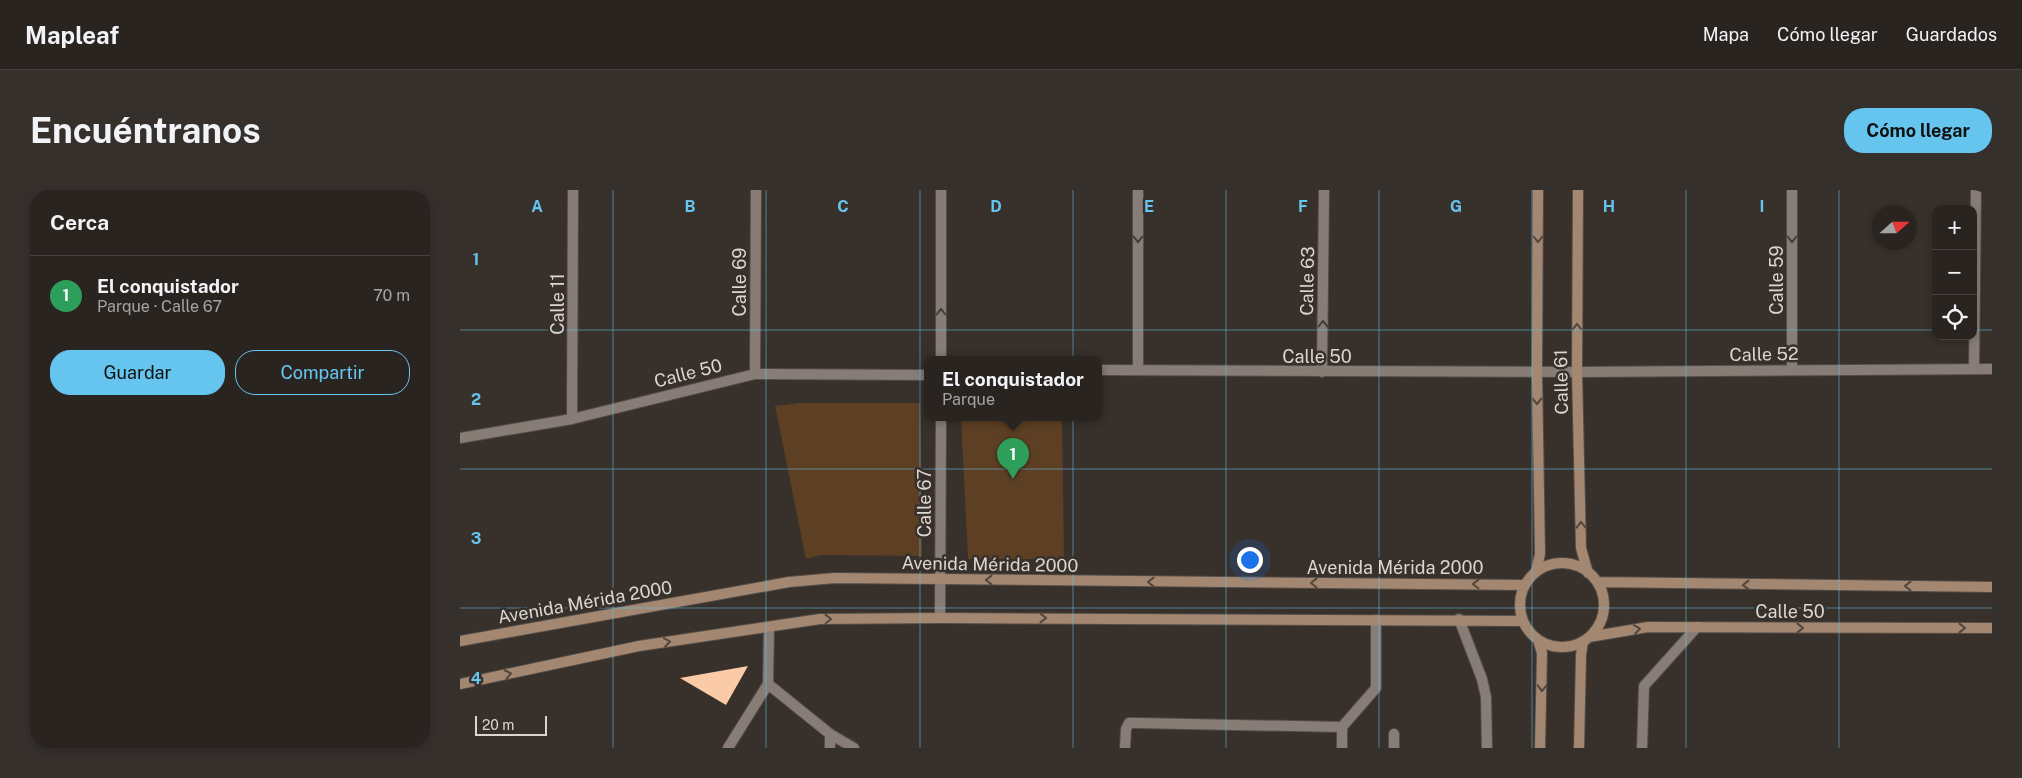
<!DOCTYPE html>
<html lang="es">
<head>
<meta charset="utf-8">
<style>
	body { margin:0; font-family:"Public Sans",sans-serif; background:#36302d; color:#f1f3f6 }
	.controls { position:absolute; right:15px; top:15px; display:grid; overflow:hidden; border-radius:10px; box-shadow:0 2px 8px #0003 }
	.controls button { width:45px; height:45px; display:grid; place-items:center; padding:0; border:0; border-bottom:1px solid #46413e; background:#2a2420; color:#f1f3f6; font:25px sans-serif }
	.compass { position:absolute; left:1412px; top:15px; width:45px; height:45px; border-radius:50%; background:#2a2420; box-shadow:0 2px 8px #0003; rotate:69deg }
	.scale { position:absolute; left:15px; bottom:12px; width:72px; box-sizing:border-box; padding-left:5px; border:2px solid #dbd6d2; border-top:0; font-size:14px; line-height:18px; white-space:nowrap; color:#dbd6d2; -webkit-text-stroke:4px #38302a; paint-order:stroke }
	.you { position:absolute; left:789px; top:369px; width:18px; height:18px; margin:-12px; border:4px solid #fff; border-radius:50%; background:#1a73e8; box-shadow:0 0 0 8px #1a73e833 }
	.badge { display:grid; place-items:center; width:32px; height:32px; border-radius:50%; background:#65c5ee; color:#fff; font-size:16px; font-weight:700 }
	.pin { position:absolute; translate:-50% -41px; filter:drop-shadow(0 1px 2px #0008) }
	.pin::after { content:''; position:absolute; top:26px; width:18px; height:15px; background:inherit; clip-path:polygon(0 0,100% 0,50% 100%) }
	.popup { position:absolute; left:464px; top:166px; width:178px; height:65px; box-sizing:border-box; display:grid; place-content:center; border-radius:10px; background:#2a2420; filter:drop-shadow(0 1px 4px #0005); font-size:16px; white-space:nowrap; color:#a5a4a5 }
	.popup b { font-size:19px; color:#f1f3f6 }
	.popup::after { content:''; position:absolute; left:50%; top:100%; margin-left:-10px; border:10px solid transparent; border-top-color:#2a2420 }
	.list { margin:0; padding:0; list-style:none }
	h2 { display:flex; justify-content:space-between; align-items:center; height:65px; margin:0; padding:0 20px; font-size:21px }
	h2 small { font-size:16px; font-weight:400; color:#a5a4a5 }
	.list li { display:grid; grid-template-columns:32px 1fr auto; gap:15px; align-items:center; box-sizing:border-box; height:80px; padding:0 20px; border-top:1px solid #46413e }
	.list b { display:block; font-size:19px; white-space:nowrap }
	.list p { margin:0; font-size:16px; white-space:nowrap; color:#a5a4a5 }
	.list em { font-size:16px; font-style:normal; color:#a5a4a5 }
	.actions { display:flex; gap:10px; padding:15px 20px }
	.actions a { flex:1; padding:11px 0; border:1px solid #65c5ee; border-radius:20px; text-align:center; font-size:18px; color:#65c5ee }
	.actions .main { background:#65c5ee; color:#111 }
	.icon { flex:none; width:28px; height:28px; fill:none; stroke:currentColor; stroke-width:2; stroke-linecap:round; stroke-linejoin:round }
	.map { position:relative; flex:none; width:1532px; height:558px; overflow:hidden; border-radius:20px }
	header { display:flex; align-items:center; gap:30px; box-sizing:border-box; height:70px; padding:0 25px; background:#2a2420; border-bottom:1px solid #46413e }
	header strong { font-size:24px }
	nav { display:flex; gap:28px; margin-inline-start:auto; font-size:18px }
	.intro { display:flex; align-items:center; justify-content:space-between; box-sizing:border-box; height:120px; padding:0 30px }
	h1 { margin:0; font-size:35px }
	.button { padding:12px 22px; border-radius:20px; background:#65c5ee; color:#111; font-size:18px; font-weight:700 }
	main { display:flex; gap:30px; padding:0 30px }
	aside { flex:1; background:#2a2420; border-radius:20px; box-shadow:0 2px 8px #0003 }
	.map>svg:first-child { display:block }
	.green { fill:#5d3f24 }
	.building { fill:#facba6 }
	.lines { fill:none; stroke-linecap:round; stroke-linejoin:round }
	.lane-casing { stroke:#544d48; stroke-width:12 }
	.street-casing { stroke:#544d48; stroke-width:12 }
	.secondary-casing { stroke:#544d48; stroke-width:12 }
	.lane { stroke:#877d76; stroke-width:10 }
	.street { stroke:#877d76; stroke-width:10 }
	.secondary { stroke:#a38770; stroke-width:10 }
	.oneway { stroke:#443c35 }
	.oneway2 { stroke:#53463c }
	.grid { fill:none; stroke:#65c5ee; stroke-width:1; stroke-opacity:0.55 }
	.labels { text-anchor:middle; dominant-baseline:central; stroke-width:5; stroke-linejoin:round; paint-order:stroke }
	.street-label { font-size:18px; fill:#dbd6d2; stroke:#38302a }
	.grid-label { font-size:16px; text-anchor:middle; font-weight:bold; fill:#65c5ee; stroke:#38302a; stroke-width:5; stroke-linejoin:round; paint-order:stroke }
</style>
</head>
<body>
<header>
<strong>Mapleaf</strong>
<nav><a>Mapa</a><a>Cómo llegar</a><a>Guardados</a></nav>
</header>
<div class="intro"><h1>Encuéntranos</h1><a class="button">Cómo llegar</a></div>
<main>
<aside>
<h2>Cerca<small></small></h2>
<ul class="list">
<li><span class="badge" style="background:#2e9e5b">1</span><div><b>El conquistador</b><p>Parque · Calle 67</p></div><em>70 m</em></li>
</ul>
<div class="actions"><a class="main">Guardar</a><a>Compartir</a></div>
</aside>
<div class="map">
<svg width="1532" height="558" viewBox="0 0 1532 558">
	<rect width="100%" height="100%" fill="#38302a"/>
	<path class="green" d="M340,213H460L462,366L361,365L346,369L315,216Z
		M501,228H602L604,369H508Z"/>
	<path class="building" d="M288,476L266,515L220,488Z"/>
	<g class="lines">
		<defs>
			<path id="lane" d="M999,429L1022,489L1026,507L1027,558
				M934,544V558
				M665,558L666,539L669,533H677L882,537
				M882,558V537L916,498V430
				M1182,558L1184,496L1237,437"/>
			<path id="street" d="M481,0V170
				M678,0V179
				M1514,179L1516,0
				M638,180L1117,182L1532,179
				M1332,180V0
				M862,182L864,0
				M295,184L296,0
				M112,229L113,0
				M0,248L112,229L295,184L468,185
				M480,428L481,228
				M308,494L370,544L394,558
				M268,558L308,494L309,438
				M370,558V544"/>
			<path id="secondary" d="M1118,0L1117,182L1121,358L1128,383
				M1060 415a42 42 0 1 1 84 0a42 42 0 1 1-84 0Z
				M1076,382L1080,364L1077,182L1078,0
				M1137,392L1532,397
				M1129,447L1188,437L1532,438
				M1078,450L1082,463L1080,558
				M0,451L329,392L375,388L1065,395
				M0,494L179,456L360,429L480,428L1063,431
				M1119,558L1121,465L1123,451"/>
		</defs>
		<use href="#lane" class="lane-casing"/>
		<use href="#street" class="street-casing"/>
		<use href="#secondary" class="secondary-casing"/>
		<use href="#lane" class="lane"/>
		<use href="#street" class="street"/>
		<use href="#secondary" class="secondary"/>
	</g>
	<defs><path id="oneway-chevron" d="M-2-3.5L2.5 0L-2 3.5" fill="none" stroke-width="1.6" stroke-linecap="round" stroke-linejoin="round" transform="scale(1.25)"/></defs>
	<g class="oneway">
		<use href="#oneway-chevron" transform="translate(678 49) rotate(90)"/>
		<use href="#oneway-chevron" transform="translate(1332 49) rotate(90)"/>
		<use href="#oneway-chevron" transform="translate(481 122) rotate(-90)"/>
		<use href="#oneway-chevron" transform="translate(863 134) rotate(-89)"/>
	</g>
	<g class="oneway2">
		<use href="#oneway-chevron" transform="translate(1078 49) rotate(90)"/>
		<use href="#oneway-chevron" transform="translate(1117 137) rotate(-90)"/>
		<use href="#oneway-chevron" transform="translate(1077 211) rotate(89)"/>
		<use href="#oneway-chevron" transform="translate(1121 335) rotate(-91)"/>
		<use href="#oneway-chevron" transform="translate(529 390) rotate(-180)"/>
		<use href="#oneway-chevron" transform="translate(691 392) rotate(-180)"/>
		<use href="#oneway-chevron" transform="translate(854 393) rotate(-180)"/>
		<use href="#oneway-chevron" transform="translate(1016 394) rotate(-179)"/>
		<use href="#oneway-chevron" transform="translate(1286 395) rotate(-180)"/>
		<use href="#oneway-chevron" transform="translate(1448 396) rotate(-180)"/>
		<use href="#oneway-chevron" transform="translate(583 428)"/>
		<use href="#oneway-chevron" transform="translate(368 429) rotate(-1)"/>
		<use href="#oneway-chevron" transform="translate(1340 438)"/>
		<use href="#oneway-chevron" transform="translate(1502 438)"/>
		<use href="#oneway-chevron" transform="translate(1177 439) rotate(-9)"/>
		<use href="#oneway-chevron" transform="translate(207 452) rotate(-8)"/>
		<use href="#oneway-chevron" transform="translate(48 484) rotate(-12)"/>
		<use href="#oneway-chevron" transform="translate(1082 498) rotate(91)"/>
	</g>
	<path class="grid" d="M153,0V558M306,0V558M460,0V558M613,0V558M766,0V558M919,0V558M1072,0V558M1226,0V558M1379,0V558M0,140H1476M1513,140H1532M0,279H1532M0,418H1532"/>
	<g class="labels">
		<g class="street-label">
			<text transform="translate(1316 90) rotate(-90)">Calle 59</text>
			<text transform="translate(847 91) rotate(-89)">Calle 63</text>
			<text transform="translate(279 92) rotate(-90)">Calle 69</text>
			<text transform="translate(97 114) rotate(-90)">Calle 11</text>
			<text transform="translate(1304 164) rotate(-1)">Calle 52</text>
			<text x="857" y="166">Calle 50</text>
			<text transform="translate(228 183) rotate(-14)">Calle 50</text>
			<text transform="translate(1101 192) rotate(-91)">Calle 61</text>
			<text transform="translate(464 313) rotate(-90)">Calle 67</text>
			<text transform="translate(530 374) rotate(1)">Avenida Mérida 2000</text>
			<text x="935" y="377">Avenida Mérida 2000</text>
			<text transform="translate(125 412) rotate(-10)">Avenida Mérida 2000</text>
			<text x="1330" y="421">Calle 50</text>
		</g>
	</g>
	<g class="grid-label">
		<text x="77" y="22">A</text>
		<text x="230" y="22">B</text>
		<text x="383" y="22">C</text>
		<text x="536" y="22">D</text>
		<text x="689" y="22">E</text>
		<text x="843" y="22">F</text>
		<text x="996" y="22">G</text>
		<text x="1149" y="22">H</text>
		<text x="1302" y="22">I</text>
		<text x="16" y="75">1</text>
		<text x="16" y="215">2</text>
		<text x="16" y="354">3</text>
		<text x="16" y="494">4</text>
	</g>
</svg>
<div class="controls">
<button>+</button>
<button>−</button>
<button><svg class="icon" aria-label="locate" viewBox="0 0 24 24"><circle cx="12" cy="12" r="6"/><path d="M12 2v4M12 18v4M2 12h4M18 12h4"/></svg></button>
</div>
<svg class="compass" viewBox="-18 -18 36 36"><path d="M0-13l5 13h-10z" fill="#e53935"/><path d="M0 13l5-13h-10z" fill="#a5a4a5"/></svg>
<div class="scale">20 m</div>
<div class="you"></div>
<div class="pin badge" style="left:553px;top:289px;background:#2e9e5b">1</div>
<div class="popup"><b>El conquistador</b>Parque</div>
</div>
</main>
</body>
</html>
